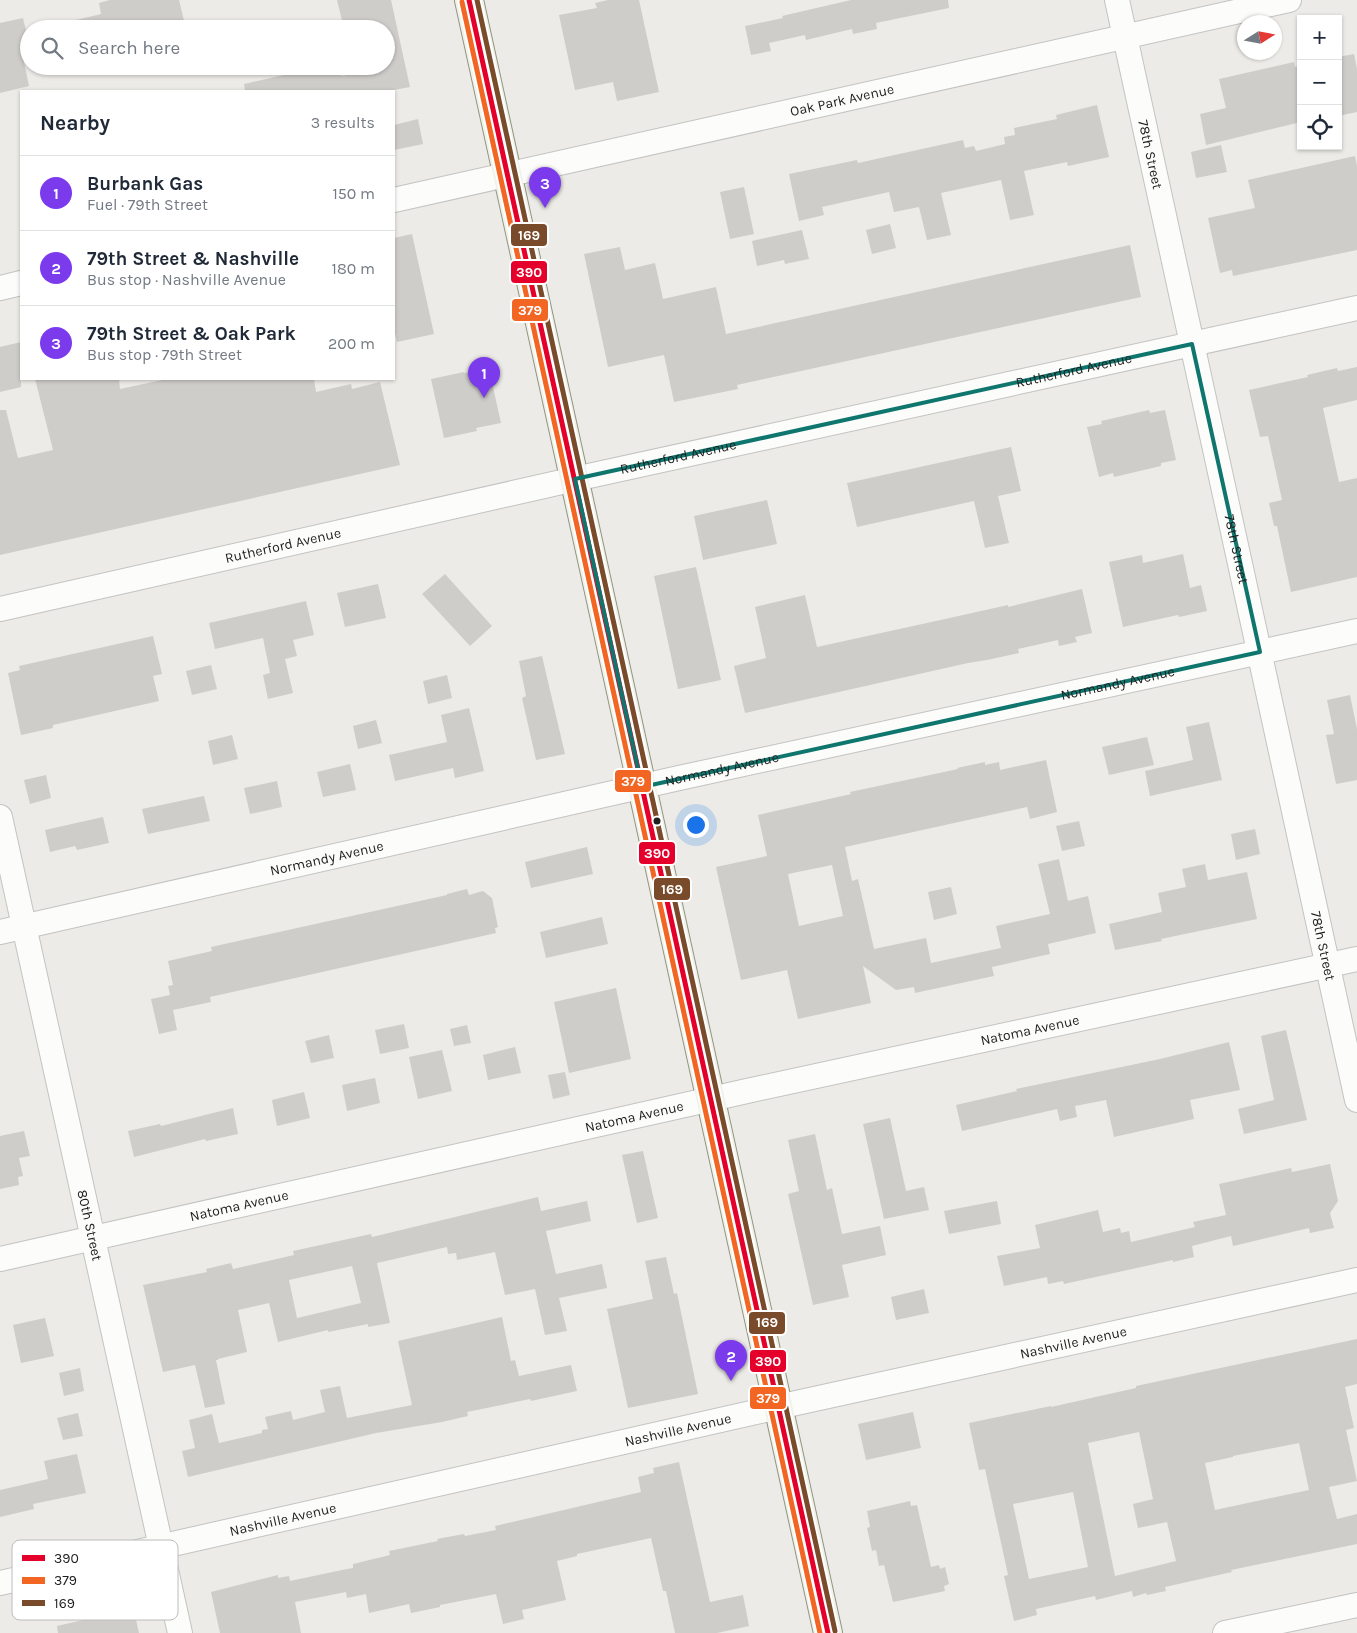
<!DOCTYPE html>
<html lang="en">
<head>
<meta charset="utf-8">
<style>
	body { margin:0; font-family:Karla,sans-serif; background:#f2f2f3; color:#1f2937 }
	.controls { position:absolute; right:15px; top:15px; display:grid; overflow:hidden; border-radius:0px; box-shadow:0 1px 4px #0004 }
	.controls button { width:45px; height:45px; display:grid; place-items:center; padding:0; border:0; border-bottom:1px solid #e0e1e3; background:#fff; color:#1f2937; font:25px sans-serif }
	.compass { position:absolute; left:1237px; top:15px; width:45px; height:45px; border-radius:50%; background:#fff; box-shadow:0 1px 4px #0004; rotate:79deg }
	.you { position:absolute; left:695px; top:824px; width:18px; height:18px; margin:-12px; border:4px solid #fff; border-radius:50%; background:#1a73e8; box-shadow:0 0 0 8px #1a73e833 }
	.badge { display:grid; place-items:center; width:32px; height:32px; border-radius:50%; background:#7c3aed; color:#fff; font-size:16px; font-weight:700 }
	.pin { position:absolute; translate:-50% -41px; filter:drop-shadow(0 1px 2px #0008) }
	.pin::after { content:''; position:absolute; top:26px; width:18px; height:15px; background:inherit; clip-path:polygon(0 0,100% 0,50% 100%) }
	.list { margin:0; padding:0; list-style:none }
	h2 { display:flex; justify-content:space-between; align-items:center; height:65px; margin:0; padding:0 20px; font-size:21px }
	h2 small { font-size:16px; font-weight:400; color:#747a83 }
	.list li { display:grid; grid-template-columns:32px 1fr auto; gap:15px; align-items:center; box-sizing:border-box; height:75px; padding:0 20px; border-top:1px solid #e0e1e3 }
	.list b { display:block; font-size:19px; white-space:nowrap }
	.list p { margin:0; font-size:16px; white-space:nowrap; color:#747a83 }
	.list em { font-size:16px; font-style:normal; color:#747a83 }
	.icon { flex:none; width:28px; height:28px; fill:none; stroke:currentColor; stroke-width:2; stroke-linecap:round; stroke-linejoin:round }
	.map { position:relative; flex:none; width:1357px; height:1633px; overflow:hidden }
	.search { position:absolute; background:#fff; box-shadow:0 1px 4px #0004; left:20px; top:20px; width:375px; height:55px; display:flex; align-items:center; gap:12px; box-sizing:border-box; padding:0 18px; border-radius:28px; color:#747a83; font-size:19px }
	.panel { position:absolute; background:#fff; box-shadow:0 1px 4px #0004; left:20px; top:90px; width:375px; height:290px; border-radius:0px }
	.map>svg:first-child { display:block }
	.building { fill:#cfcdca; fill-rule:evenodd }
	.lines { fill:none; stroke-linecap:round; stroke-linejoin:round }
	.street-casing { stroke:#c3c3c1; stroke-width:26 }
	.secondary-casing { stroke:#919580; stroke-width:30 }
	.street { stroke:#fcfcfb; stroke-width:24 }
	.secondary { stroke:#f1f3eb; stroke-width:28 }
	.bus-1-casing { stroke:#fff; stroke-width:9 }
	.bus-2-casing { stroke:#fff; stroke-width:9 }
	.bus-3-casing { stroke:#fff; stroke-width:9 }
	.bus-1 { stroke:#e4002b; stroke-width:5 }
	.bus-2 { stroke:#f26522; stroke-width:5 }
	.bus-3 { stroke:#7a4b2a; stroke-width:5 }
	.marked { fill:none; stroke:#0f766e; stroke-width:4; stroke-linejoin:round }
	.bus-dot { fill:#1e1e1e; stroke:#fff; stroke-width:2 }
	.labels { text-anchor:middle; dominant-baseline:central; stroke-width:4; stroke-linejoin:round; paint-order:stroke }
	.street-label { font-size:14px; fill:#1e1e1e; stroke:#fff }
	.key { fill:#fff; stroke:#bcbcbc; stroke-width:1 }
	.key-label { font-size:14px; fill:#1e1e1e }
	.line-badge { stroke:#fff; stroke-width:2 }
	.badge-label { font-size:14px; text-anchor:middle; font-weight:bold; fill:#fff }
</style>
</head>
<body>
<div class="map">
<svg width="1357" height="1633" viewBox="0 0 1357 1633">
	<rect width="100%" height="100%" fill="#ecebe7"/>
	<path class="building" d="M110,0H179L186,29H69L68,22L101,14L99,3Z
		M337,0H391L410,87L389,91H245L244,84L324,66H340L342,76L386,66V29H344Z
		M608,0H639L659,92L617,101L613,82L575,90L559,15L597,8L595,3Z
		M851,0H948L949,8L876,23L877,29L853,34L852,29L806,40L805,35L769,43L771,51L751,55L745,26L783,18L782,16Z
		M23,18L29,43V56L23,57L29,86L0,93V23Z
		M1354,54L1357,69V112L1338,116V57Z
		M1294,62L1295,67L1301,66V122L1206,145L1200,114L1226,108L1219,79Z
		M1097,105L1109,157L1068,166L1067,162L1024,171L1034,215L1010,220L1001,180L941,193L951,235L927,240L919,207L894,212L889,192L822,207L824,215L799,221L789,174L857,160L858,163L963,140L965,148L974,146L976,151L1005,144L1004,137L1015,135L1014,128L1057,119L1056,115Z
		M418,119L423,144L394,150V125Z
		M1221,145L1227,172L1196,178L1191,152Z
		M1355,156L1357,166V250L1233,276L1232,270L1220,273L1208,218L1255,208L1248,180Z
		M744,187L754,234L730,239L720,192Z
		M890,224L896,248L872,254L866,230Z
		M802,230L809,259L785,264L784,260L757,266L752,241Z
		M412,234L434,334L397,342L394,329V238Z
		M1130,245L1141,297L737,385L738,389L674,402L664,355L608,367L584,254L620,247L625,270L655,263L663,299L716,287L726,334Z
		M21,342V387L0,392V347Z
		M1357,367V400L1323,408L1339,482L1357,478V577L1291,592L1277,526H1274L1269,503L1282,500L1268,436L1260,437L1249,390L1308,377L1307,375L1337,368L1338,371Z
		M489,369L501,423L476,428L477,431L444,438L431,379L464,372V373Z
		M35,379H119L120,389L167,379H314L316,392L351,384L352,389L380,382L400,465L0,555V410H6L18,458L53,450Z
		M1149,410L1150,413L1165,410L1176,460L1161,463V466L1114,477L1113,473L1099,477L1087,427L1102,424L1101,421Z
		M1011,447L1021,491L998,496L1009,543L985,548L974,501L857,527L847,483Z
		M767,500L777,544L703,560L694,516Z
		M1183,554L1190,588L1201,585L1207,611L1179,617L1178,615L1123,627L1109,562L1142,555L1143,563Z
		M696,567L721,680L678,689L654,576Z
		M445,574L492,626L470,646L422,594Z
		M378,584L386,618L345,627L337,593Z
		M1082,589L1092,633L1075,637L1077,642L1059,646L1058,640L1018,649L1019,653L987,660L968,663L745,713L734,666L766,658L755,607L805,595L817,647L936,621L1008,605V607Z
		M306,601L314,635L293,640L297,656L285,659L293,693L268,699L263,675L270,673L263,638L215,649L209,623Z
		M153,636L162,674L153,676L159,701L53,725V728L21,735L8,673L20,670L19,666Z
		M542,656L565,754L536,760L522,698L526,696L519,661Z
		M211,665L217,689L192,695L186,671Z
		M447,675L452,698L428,704L423,681Z
		M1350,695L1357,729V780L1336,784L1326,735L1334,734L1327,700Z
		M469,708L484,771L455,778L453,768L395,781L389,755L447,742L441,715Z
		M376,720L382,743L358,749L353,726Z
		M1209,722L1222,780L1150,796L1145,771L1193,760L1186,727Z
		M232,735L238,759L213,765L208,741Z
		M1147,737L1154,765L1109,775L1102,747Z
		M1046,760L1057,812L1030,819L1027,807L845,847L852,881L858,879L874,949L926,938L931,963L1001,948L996,926L1050,914L1038,864L1059,859L1068,901L1088,896L1096,933L1048,944L1050,954L992,967L994,976L915,993L914,987L896,990L863,966L871,1003L798,1019L787,970L741,980L716,867L767,856L758,815L851,794L850,792L958,769L957,768L985,762V765L999,762L1000,770ZM832,865L843,916L799,926L788,874Z
		M350,764L356,790L323,797L317,772Z
		M46,775L51,798L30,804L24,780Z
		M277,781L282,807L250,814L244,788Z
		M204,796L210,821L148,834L142,809Z
		M103,817L109,843L77,850L75,846L50,852L45,830Z
		M1079,821L1085,846L1062,851L1056,826Z
		M1255,829L1260,854L1236,860L1231,834Z
		M587,847L593,874L531,888L525,862Z
		M1205,864L1208,880L1247,872L1257,919L1161,939L1162,941L1115,950L1109,924L1162,912L1158,893L1186,887L1182,869Z
		M951,887L957,914L934,920L928,892Z
		M467,889L469,895L483,891L492,898L498,927L495,928L496,933L210,997L211,1002L173,1010L177,1030L159,1034L151,999L170,995L168,986L173,985L168,961L212,951L211,947L447,895V894Z
		M602,917L608,944L546,958L540,932Z
		M616,988L631,1059L569,1073L554,1002Z
		M404,1024L409,1048L380,1054L375,1030Z
		M467,1025L471,1043L454,1046L450,1029Z
		M1286,1030L1307,1120L1244,1134L1238,1109L1274,1100L1261,1036Z
		M329,1035L334,1058L311,1063L305,1041Z
		M1229,1042L1240,1090L1190,1100L1194,1119L1114,1137L1106,1100L1075,1106L1077,1117L1060,1121L1057,1109L962,1131L956,1105L1017,1091L1016,1089L1160,1059Z
		M515,1047L521,1073L488,1080L483,1055Z
		M442,1050L452,1091L418,1099L409,1057Z
		M565,1072L570,1095L553,1099L548,1075Z
		M375,1078L380,1103L347,1111L342,1085Z
		M304,1092L310,1118L277,1126L272,1100Z
		M233,1108L238,1134L206,1141L205,1139L134,1157L128,1131L160,1124L161,1126Z
		M890,1118L906,1191L924,1187L929,1210L884,1219L863,1124Z
		M24,1131L30,1156L19,1158L23,1176L18,1177L19,1185L0,1189V1136Z
		M815,1134L827,1190L832,1188L842,1234L880,1226L886,1255L842,1265L849,1297L813,1305L788,1194L799,1191L788,1140Z
		M643,1151L658,1218L637,1223L622,1155Z
		M1330,1164L1338,1201L1330,1213L1334,1228L1310,1233L1309,1228L1233,1246L1231,1236L1192,1246L1194,1257L1173,1262V1260L1064,1284L1063,1281L1048,1284L1047,1277L1004,1286L997,1256L1040,1248L1035,1225L1098,1210L1103,1232L1120,1228L1121,1233L1129,1231L1131,1242L1195,1227L1193,1222L1226,1215L1219,1184L1291,1168L1292,1172Z
		M538,1197L541,1211L587,1201L591,1221L546,1231L556,1274L602,1264L607,1288L559,1298L567,1331L545,1335L535,1289L505,1295L495,1252L457,1260L456,1253L448,1254L447,1247L377,1263L390,1323L368,1327V1324L328,1332V1330L278,1342L269,1303L238,1310L247,1352L218,1359V1360H216L225,1404L205,1408L195,1365L163,1372L143,1285L207,1272L206,1269L231,1263L233,1269L294,1255L293,1251L371,1234L372,1237ZM352,1266L361,1303L297,1318L289,1280Z
		M997,1201L1001,1224L949,1234L944,1211Z
		M666,1257L674,1294L677,1293L698,1394L628,1408L607,1309L653,1299L645,1261Z
		M924,1289L929,1313L896,1320L891,1297Z
		M502,1317L511,1361L515,1360L519,1376L571,1365L577,1391L531,1401L530,1399L467,1412L468,1416L442,1422L376,1433L188,1477L182,1451L195,1448L189,1420L212,1414L219,1443L262,1433V1430L268,1429L265,1417L291,1411L293,1420L325,1412L320,1390L340,1386L347,1418L412,1405L398,1341Z
		M45,1318L54,1356L21,1363L13,1325Z
		M1357,1339V1384L1345,1387L1354,1428L1346,1430L1357,1481L1329,1487L1337,1519L1357,1514V1544L1231,1570L1232,1572L1165,1587L1166,1591L1147,1595L1146,1593L1133,1597L1132,1591L1096,1600L1095,1596L1036,1609L1037,1615L1014,1621L1004,1576L1008,1575L985,1469L979,1470L969,1423L1051,1406V1407L1136,1388V1386ZM1139,1432L1153,1499L1133,1504L1138,1528L1167,1522L1176,1561L1115,1576L1088,1443ZM1299,1443L1309,1490L1215,1510L1205,1463L1233,1457V1456ZM1073,1492L1088,1567L1029,1579L1013,1504Z
		M80,1368L84,1391L64,1396L59,1373Z
		M913,1412L921,1448L866,1460L858,1424Z
		M78,1413L83,1436L63,1440L57,1418Z
		M77,1454L86,1493L33,1504L34,1509L0,1517V1490L48,1479L44,1461Z
		M679,1462L710,1602L743,1595L749,1626L717,1633H675L666,1591H663L651,1538L577,1554V1556L557,1561L566,1600L522,1610L524,1619L503,1624L496,1594L440,1605V1607L411,1613L409,1604L369,1613L366,1594L347,1598L346,1592L295,1602L301,1633H220L211,1592L278,1575V1578L289,1576L290,1581L342,1570L353,1568V1564L390,1555L389,1551L438,1541L437,1539L464,1534L465,1536L496,1530L495,1526L641,1492L638,1477L654,1473L653,1468Z
		M910,1501L911,1506L917,1505L931,1567L939,1565L940,1569L945,1567L949,1584L944,1586L945,1591L893,1602L884,1565L879,1566L876,1550L872,1551L867,1528L870,1527L867,1511Z
		M122,1611L123,1614L134,1611L139,1633H58L57,1626Z"/>
	<g class="lines">
		<defs>
			<g id="street">
				<path id="s1" d="M1117,0L1357,1100"/>
				<path id="s2" d="M394,200L1289,0"/>
				<path d="M0,288L21,283"/>
				<path id="s3" d="M0,609L575,479L1357,308"/>
				<path id="s4" d="M0,817L180,1633"/>
				<path id="s5" d="M0,932L679,778L1357,631"/>
				<path id="s6" d="M0,1259L747,1091L1357,959"/>
				<path id="s7" d="M0,1583L778,1407L1357,1280"/>
				<path d="M1225,1633L1357,1605"/>
			</g>
			<path id="secondary" d="M469,0L828,1633"/>
		</defs>
		<use href="#street" class="street-casing"/>
		<use href="#secondary" class="secondary-casing"/>
		<use href="#street" class="street"/>
		<use href="#secondary" class="secondary"/>
		<defs>
			<path id="bus-1" d="M469,0L828,1633"/>
			<path id="bus-2" d="M462,2L820,1633"/>
			<path id="bus-3" d="M477,0L835,1631"/>
		</defs>
		<use href="#bus-1" class="bus-1-casing"/>
		<use href="#bus-2" class="bus-2-casing"/>
		<use href="#bus-3" class="bus-3-casing"/>
		<use href="#bus-1" class="bus-1"/>
		<use href="#bus-2" class="bus-2"/>
		<use href="#bus-3" class="bus-3"/>
	</g>
	<path class="marked" d="M1192,344L1260,652L642,787L575,479Z"/>
	<circle class="bus-dot" cx="657" cy="821" r="4.5"/>
	<g class="labels">
		<g class="street-label">
			<text stroke="none"><textPath href="#s2" startOffset="459">Oak Park Avenue</textPath></text>
			<text stroke="none"><textPath href="#s1" startOffset="158">78th Street</textPath></text>
			<text stroke="none"><textPath href="#s3" startOffset="1100">Rutherford Avenue</textPath></text>
			<text stroke="none"><textPath href="#s3" startOffset="695">Rutherford Avenue</textPath></text>
			<text stroke="none"><textPath href="#s3" startOffset="290">Rutherford Avenue</textPath></text>
			<text stroke="none"><textPath href="#s1" startOffset="562">78th Street</textPath></text>
			<text stroke="none"><textPath href="#s5" startOffset="1145">Normandy Avenue</textPath></text>
			<text stroke="none"><textPath href="#s5" startOffset="740">Normandy Avenue</textPath></text>
			<text stroke="none"><textPath href="#s5" startOffset="335">Normandy Avenue</textPath></text>
			<text stroke="none"><textPath href="#s1" startOffset="968">78th Street</textPath></text>
			<text stroke="none"><textPath href="#s6" startOffset="1055">Natoma Avenue</textPath></text>
			<text stroke="none"><textPath href="#s6" startOffset="650">Natoma Avenue</textPath></text>
			<text stroke="none"><textPath href="#s6" startOffset="245">Natoma Avenue</textPath></text>
			<text stroke="none"><textPath href="#s4" startOffset="418">80th Street</textPath></text>
			<text stroke="none"><textPath href="#s7" startOffset="1100">Nashville Avenue</textPath></text>
			<text stroke="none"><textPath href="#s7" startOffset="695">Nashville Avenue</textPath></text>
			<text stroke="none"><textPath href="#s7" startOffset="290">Nashville Avenue</textPath></text>
		</g>
	</g>
	<rect x="12" y="1540" width="166" height="80" rx="8" class="key"/>
	<rect x="22" y="1555" width="23" height="6" fill="#e4002b"/>
	<rect x="22" y="1577" width="23" height="7" fill="#f26522"/>
	<rect x="22" y="1600" width="23" height="6" fill="#7a4b2a"/>
	<g class="key-label">
		<text x="54" y="1563">390</text>
		<text x="54" y="1585">379</text>
		<text x="54" y="1608">169</text>
	</g>
	<g class="line-badge">
		<rect x="510" y="223" width="38" height="24" rx="5" fill="#7a4b2a"/>
		<rect x="510" y="260" width="38" height="24" rx="5" fill="#e4002b"/>
		<rect x="511" y="298" width="38" height="24" rx="5" fill="#f26522"/>
		<rect x="614" y="769" width="38" height="24" rx="5" fill="#f26522"/>
		<rect x="638" y="841" width="38" height="24" rx="5" fill="#e4002b"/>
		<rect x="653" y="877" width="38" height="24" rx="5" fill="#7a4b2a"/>
		<rect x="748" y="1311" width="38" height="24" rx="5" fill="#7a4b2a"/>
		<rect x="749" y="1349" width="38" height="24" rx="5" fill="#e4002b"/>
		<rect x="749" y="1386" width="38" height="24" rx="5" fill="#f26522"/>
	</g>
	<g class="badge-label">
		<text x="529" y="240">169</text>
		<text x="529" y="277">390</text>
		<text x="530" y="315">379</text>
		<text x="633" y="786">379</text>
		<text x="657" y="858">390</text>
		<text x="672" y="894">169</text>
		<text x="767" y="1327">169</text>
		<text x="768" y="1366">390</text>
		<text x="768" y="1403">379</text>
	</g>
</svg>
<div class="controls">
<button>+</button>
<button>−</button>
<button><svg class="icon" aria-label="locate" viewBox="0 0 24 24"><circle cx="12" cy="12" r="6"/><path d="M12 2v4M12 18v4M2 12h4M18 12h4"/></svg></button>
</div>
<svg class="compass" viewBox="-18 -18 36 36"><path d="M0-13l5 13h-10z" fill="#e53935"/><path d="M0 13l5-13h-10z" fill="#747a83"/></svg>
<div class="you"></div>
<div class="pin badge" style="left:484px;top:398px">1</div>
<div class="pin badge" style="left:731px;top:1381px">2</div>
<div class="pin badge" style="left:545px;top:208px">3</div>
<div class="search"><svg class="icon" aria-label="search" viewBox="0 0 24 24"><circle cx="10" cy="10" r="6"/><path d="M15 15l6 6"/></svg>Search here</div>
<section class="panel">
<h2>Nearby<small>3 results</small></h2>
<ul class="list">
<li><span class="badge">1</span><div><b>Burbank Gas</b><p>Fuel · 79th Street</p></div><em>150 m</em></li>
<li><span class="badge">2</span><div><b>79th Street &amp; Nashville</b><p>Bus stop · Nashville Avenue</p></div><em>180 m</em></li>
<li><span class="badge">3</span><div><b>79th Street &amp; Oak Park</b><p>Bus stop · 79th Street</p></div><em>200 m</em></li>
</ul>
</section>
</div>
</body>
</html>
